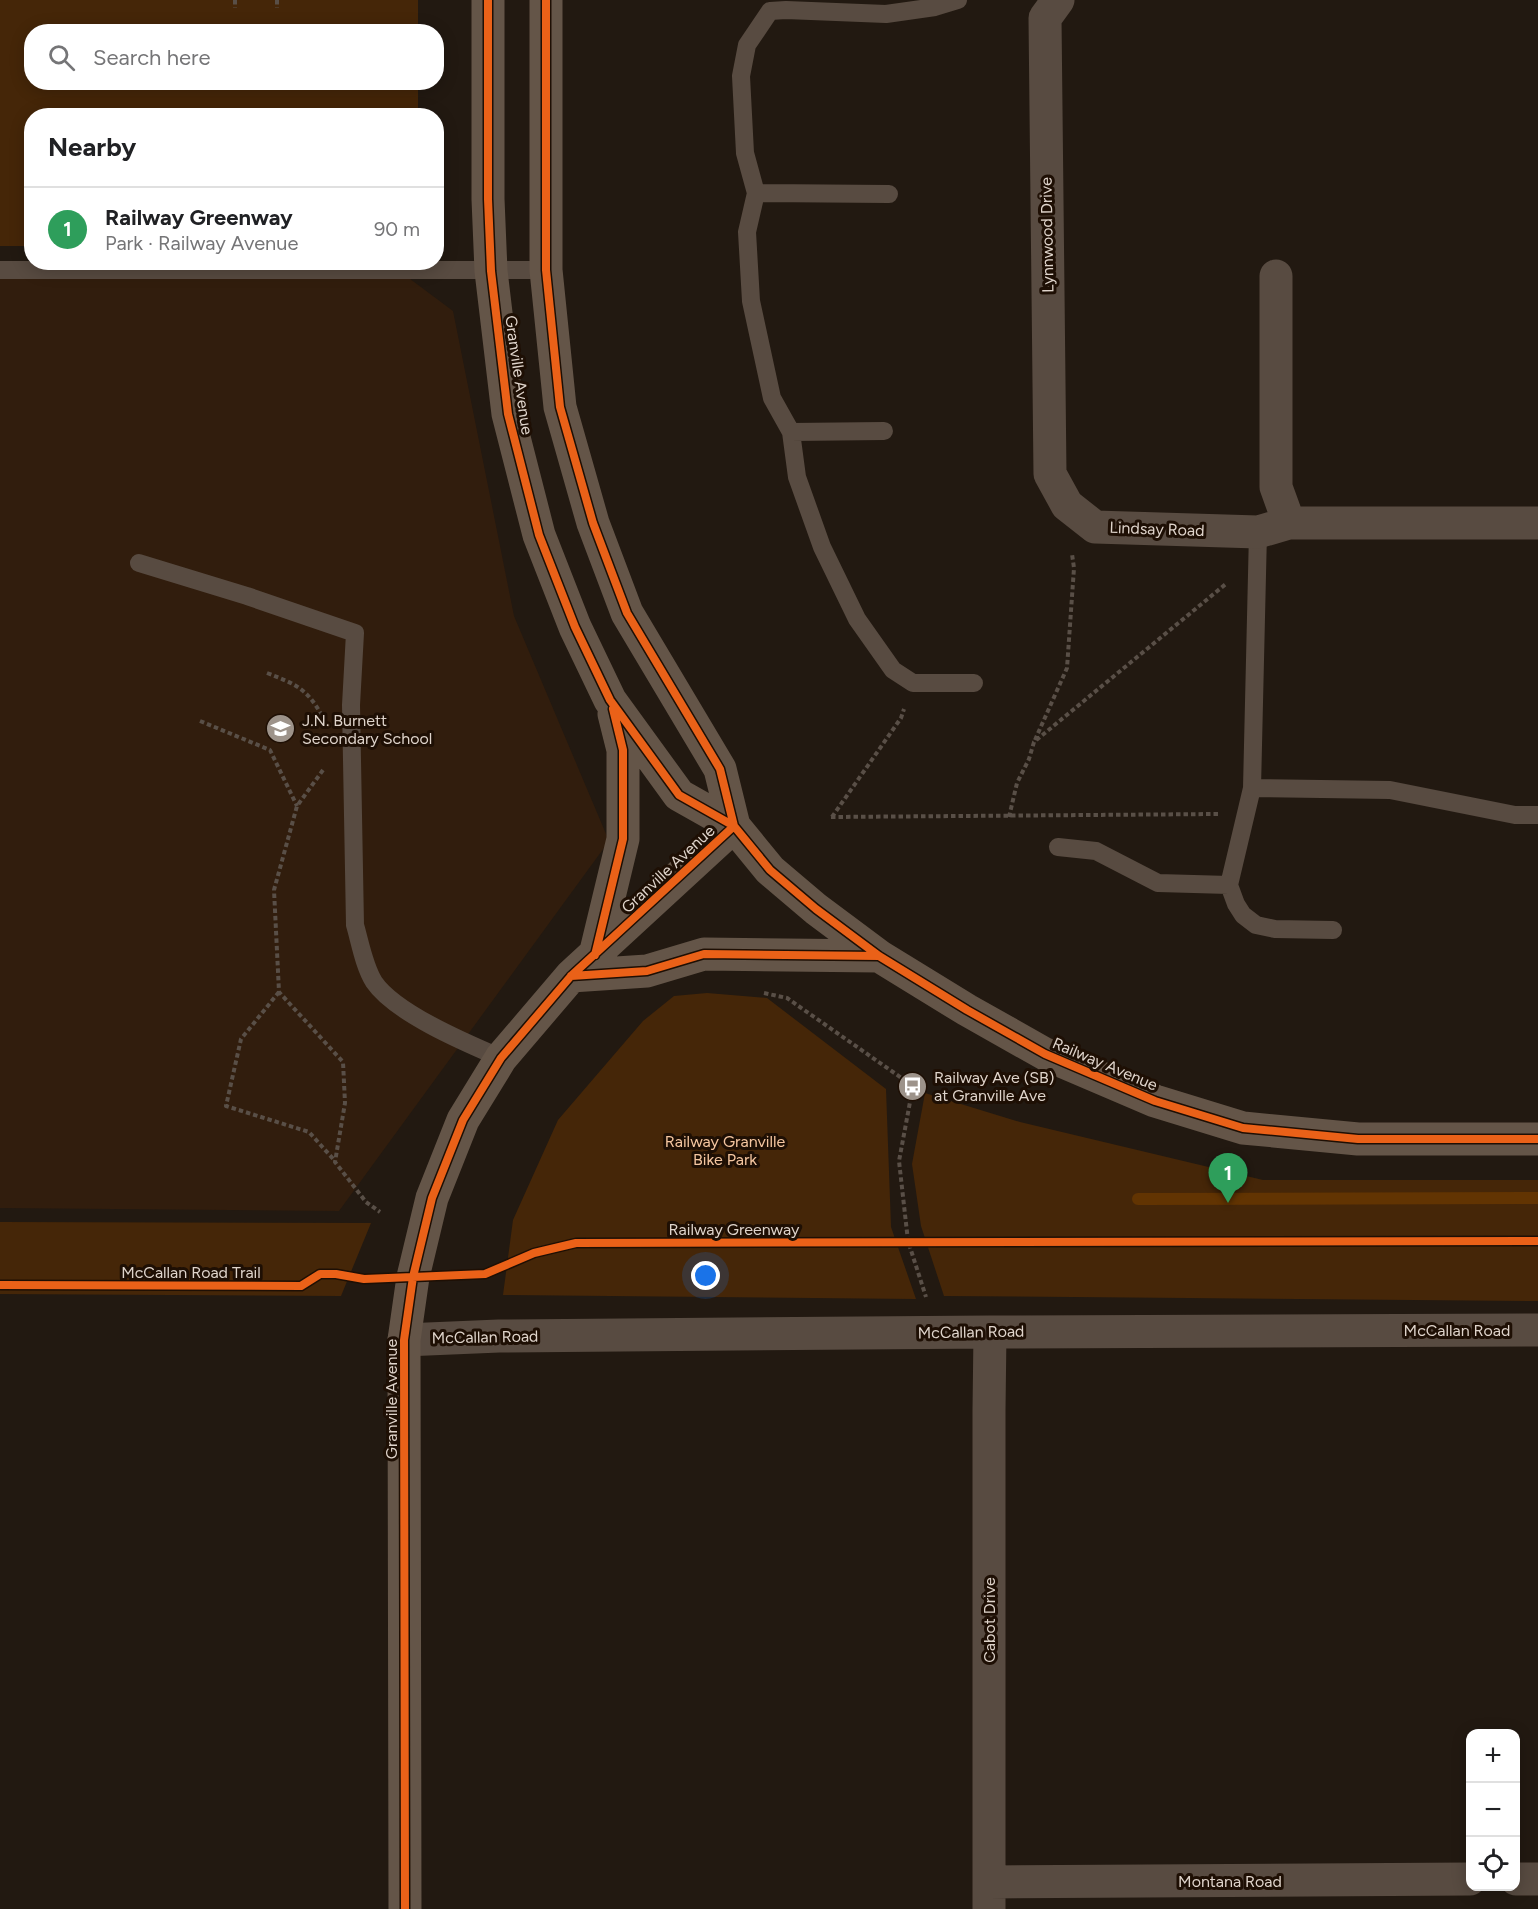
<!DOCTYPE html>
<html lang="en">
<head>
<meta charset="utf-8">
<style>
	body { margin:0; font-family:Figtree,sans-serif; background:#f6f6f6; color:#202124 }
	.controls { position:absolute; right:18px; bottom:18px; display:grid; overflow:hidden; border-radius:12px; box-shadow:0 3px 15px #0003 }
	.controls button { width:54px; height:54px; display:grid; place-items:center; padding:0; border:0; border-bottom:2px solid #e0e0e0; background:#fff; color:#202124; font:30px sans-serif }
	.you { position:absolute; left:706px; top:1276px; width:21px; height:21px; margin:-15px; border:4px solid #fff; border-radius:50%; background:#1a73e8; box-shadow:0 0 0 9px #1a73e833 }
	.badge { display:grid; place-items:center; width:39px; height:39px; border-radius:50%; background:#9d938a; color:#fff; font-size:20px; font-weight:700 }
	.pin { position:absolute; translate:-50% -50px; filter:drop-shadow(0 2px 3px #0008) }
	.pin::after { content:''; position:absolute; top:32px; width:21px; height:18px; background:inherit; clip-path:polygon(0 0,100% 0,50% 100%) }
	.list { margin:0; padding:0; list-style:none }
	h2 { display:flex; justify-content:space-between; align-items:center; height:78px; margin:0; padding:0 24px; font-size:26px }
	h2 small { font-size:20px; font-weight:400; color:#757577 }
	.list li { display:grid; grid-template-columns:39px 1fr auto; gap:18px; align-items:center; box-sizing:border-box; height:84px; padding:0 24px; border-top:2px solid #e0e0e0 }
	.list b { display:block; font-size:22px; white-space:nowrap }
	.list p { margin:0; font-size:20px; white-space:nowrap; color:#757577 }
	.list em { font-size:20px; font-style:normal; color:#757577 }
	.icon { flex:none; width:33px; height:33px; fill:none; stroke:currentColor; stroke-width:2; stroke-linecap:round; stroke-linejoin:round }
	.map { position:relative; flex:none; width:1538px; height:1909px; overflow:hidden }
	.search { position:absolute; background:#fff; box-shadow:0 3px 15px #0003; left:24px; top:24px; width:420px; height:66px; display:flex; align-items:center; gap:15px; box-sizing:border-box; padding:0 21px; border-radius:24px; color:#757577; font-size:22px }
	.panel { position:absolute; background:#fff; box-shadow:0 3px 15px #0003; left:24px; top:108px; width:420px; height:162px; border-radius:24px }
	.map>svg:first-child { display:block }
	.built { fill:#311d0d }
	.green { fill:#452608 }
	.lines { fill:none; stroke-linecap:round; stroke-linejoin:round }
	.stream { stroke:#623402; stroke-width:12 }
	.path { stroke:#594f47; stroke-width:4; stroke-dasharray:4.5 3; stroke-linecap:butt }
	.lane { stroke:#584b41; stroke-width:18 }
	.street { stroke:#584b41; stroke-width:33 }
	.secondary { stroke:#645548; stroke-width:33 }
	.cycleway-casing { stroke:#1e0f04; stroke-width:11 }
	.cycleway { stroke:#ea6118; stroke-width:8 }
	.labels { text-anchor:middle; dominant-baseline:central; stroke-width:6; stroke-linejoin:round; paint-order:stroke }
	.street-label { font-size:16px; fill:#dfd4cb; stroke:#1e0f04 }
	.poi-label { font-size:16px; fill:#dfd4cb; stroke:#1e0f04; text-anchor:start }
	.park-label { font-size:16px; fill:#f5c6a0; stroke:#1e0f04 }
</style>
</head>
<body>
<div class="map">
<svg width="1538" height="1909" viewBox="0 0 1538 1909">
	<rect width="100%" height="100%" fill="#221911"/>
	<path class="built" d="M0,267H394L453,311L514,616L609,841L339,1211L0,1208Z"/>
	<path class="green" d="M0,0H418V31L32,32V82L418,83V115L32,116L31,246H0Z
		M707,993L767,998L886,1089L891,1227L916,1299L503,1295L513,1220L558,1120L643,1021L674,996Z
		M925,1093L1020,1122L1263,1180H1538V1301L944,1296L921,1226L912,1164Z
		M0,1222L371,1223L341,1296L0,1294Z"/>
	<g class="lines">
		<path class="stream" d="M1138,1199L1538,1198"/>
		<path class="path" d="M235,0V8
			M277,0V8
			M267,673C295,684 307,688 322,716
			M200,721L270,750L297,806
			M1035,740L1067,668L1074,568L1072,554
			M323,770L297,806L274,890L279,992L343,1062L345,1103L335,1162L366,1202L380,1212
			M831,817L1218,814
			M832,817L901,718L904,709
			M1009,817L1017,783L1029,759L1034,742L1227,583
			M279,992L241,1039L226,1106L309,1132L335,1161
			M764,993L787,998L913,1086L899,1161L908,1241L926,1297"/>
		<path class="lane" d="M770,11L747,45L741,76L745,153L756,193L747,232L751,301L772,398L791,432L797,477L822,547L857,619L893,670L913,683H974
			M770,11L786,10L886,14L935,7L958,0
			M756,193L889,194
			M0,270H546
			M791,432L884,431
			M1258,532L1252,788L1229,885L1236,904L1243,915L1256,925L1275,929L1333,930
			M139,563L247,596L355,633L351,705L355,925C360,942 364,966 374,982C395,1013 466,1043 501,1058
			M1252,788L1390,790L1515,815H1538
			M1058,847L1096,851L1158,883L1229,885"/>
		<path class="street" d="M1058,0L1045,18L1050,474L1067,505L1095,527L1258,532L1289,523H1538
			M1276,276V487L1289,523
			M404,1340L499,1336L990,1332L1538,1330
			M1516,1879H1538
			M989,1882L1470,1879
			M989,1909V1410L990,1332"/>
		<path class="secondary" d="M488,0V199L491,271L508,414L539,535L575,627L610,700L679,795L734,826L770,870L816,909L879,956L967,1010L1045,1054L1155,1101L1243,1128L1358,1139H1538
			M546,0V270L560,407L593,523L627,613L720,769L734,826
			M595,955L623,839V750L614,714
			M571,976L647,971L704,954L879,956
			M405,1909L404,1340L413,1277L432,1198L463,1120L501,1058L571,976L734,826"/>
		<defs>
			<path id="cycleway" d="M488,0V199L491,271L508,414L539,535L575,627L610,700L679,795L734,826L770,870L816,909L879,956L967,1010L1045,1054L1155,1101L1243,1128L1358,1139H1538
				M546,0V270L560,407L593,523L627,613L720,769L734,826
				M595,955L623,839V750L613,709
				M571,976L647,971L704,954L879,956
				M0,1285L301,1286L320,1274H336L364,1279L485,1274L534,1253L576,1243L1538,1241
				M405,1909L404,1340L413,1277L432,1198L463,1120L501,1058L571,976L734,826"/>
		</defs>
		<use href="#cycleway" class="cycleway-casing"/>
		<use href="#cycleway" class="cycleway"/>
	</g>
	<defs>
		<symbol id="school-disc" viewBox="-11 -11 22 22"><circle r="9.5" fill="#9d938a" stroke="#1e0f04"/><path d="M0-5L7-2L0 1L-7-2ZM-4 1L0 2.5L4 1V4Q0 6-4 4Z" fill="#fff"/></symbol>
		<symbol id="bus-disc" viewBox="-11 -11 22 22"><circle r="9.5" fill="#9d938a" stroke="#1e0f04"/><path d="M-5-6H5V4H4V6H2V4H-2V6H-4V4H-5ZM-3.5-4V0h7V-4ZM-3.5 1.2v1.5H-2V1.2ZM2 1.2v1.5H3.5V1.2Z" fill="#fff"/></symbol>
	</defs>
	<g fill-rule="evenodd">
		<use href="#school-disc" x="264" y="712" width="33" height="33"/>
		<use href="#bus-disc" x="896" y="1070" width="33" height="33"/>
	</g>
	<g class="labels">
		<g class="street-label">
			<text transform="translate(1047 235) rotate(-91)">Lynnwood Drive</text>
			<text transform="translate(519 375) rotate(82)">Granville Avenue</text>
			<text transform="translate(1157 529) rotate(2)">Lindsay Road</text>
			<text transform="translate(668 869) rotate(-43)">Granville Avenue</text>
			<text transform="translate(1105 1064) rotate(23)">Railway Avenue</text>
			<text x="734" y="1229">Railway Greenway</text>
			<text x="191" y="1272">McCallan Road Trail</text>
			<text x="1457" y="1330">McCallan Road</text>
			<text transform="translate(971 1332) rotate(-1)">McCallan Road</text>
			<text transform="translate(485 1337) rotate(-1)">McCallan Road</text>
			<text transform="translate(391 1399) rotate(-90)">Granville Avenue</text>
			<text transform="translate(989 1620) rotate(-90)">Cabot Drive</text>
			<text x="1230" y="1881">Montana Road</text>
		</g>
		<g class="poi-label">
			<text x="302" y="720">J.N. Burnett<tspan x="302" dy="18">Secondary School</tspan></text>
			<text x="934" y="1077">Railway Ave (SB)<tspan x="934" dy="18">at Granville Ave</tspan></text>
		</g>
		<g class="park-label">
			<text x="725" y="1141">Railway Granville<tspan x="725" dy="18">Bike Park</tspan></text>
		</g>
	</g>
</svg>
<div class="controls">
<button>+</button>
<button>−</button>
<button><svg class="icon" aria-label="locate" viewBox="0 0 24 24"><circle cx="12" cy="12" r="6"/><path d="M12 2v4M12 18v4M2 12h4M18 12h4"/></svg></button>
</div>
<div class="you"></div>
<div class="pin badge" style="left:1228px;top:1203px;background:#2e9e5b">1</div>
<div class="search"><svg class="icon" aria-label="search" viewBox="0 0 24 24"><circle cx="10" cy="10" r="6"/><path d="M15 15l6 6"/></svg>Search here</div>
<section class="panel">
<h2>Nearby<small></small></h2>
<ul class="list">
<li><span class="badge" style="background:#2e9e5b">1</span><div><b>Railway Greenway</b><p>Park · Railway Avenue</p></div><em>90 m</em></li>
</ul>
</section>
</div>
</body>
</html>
